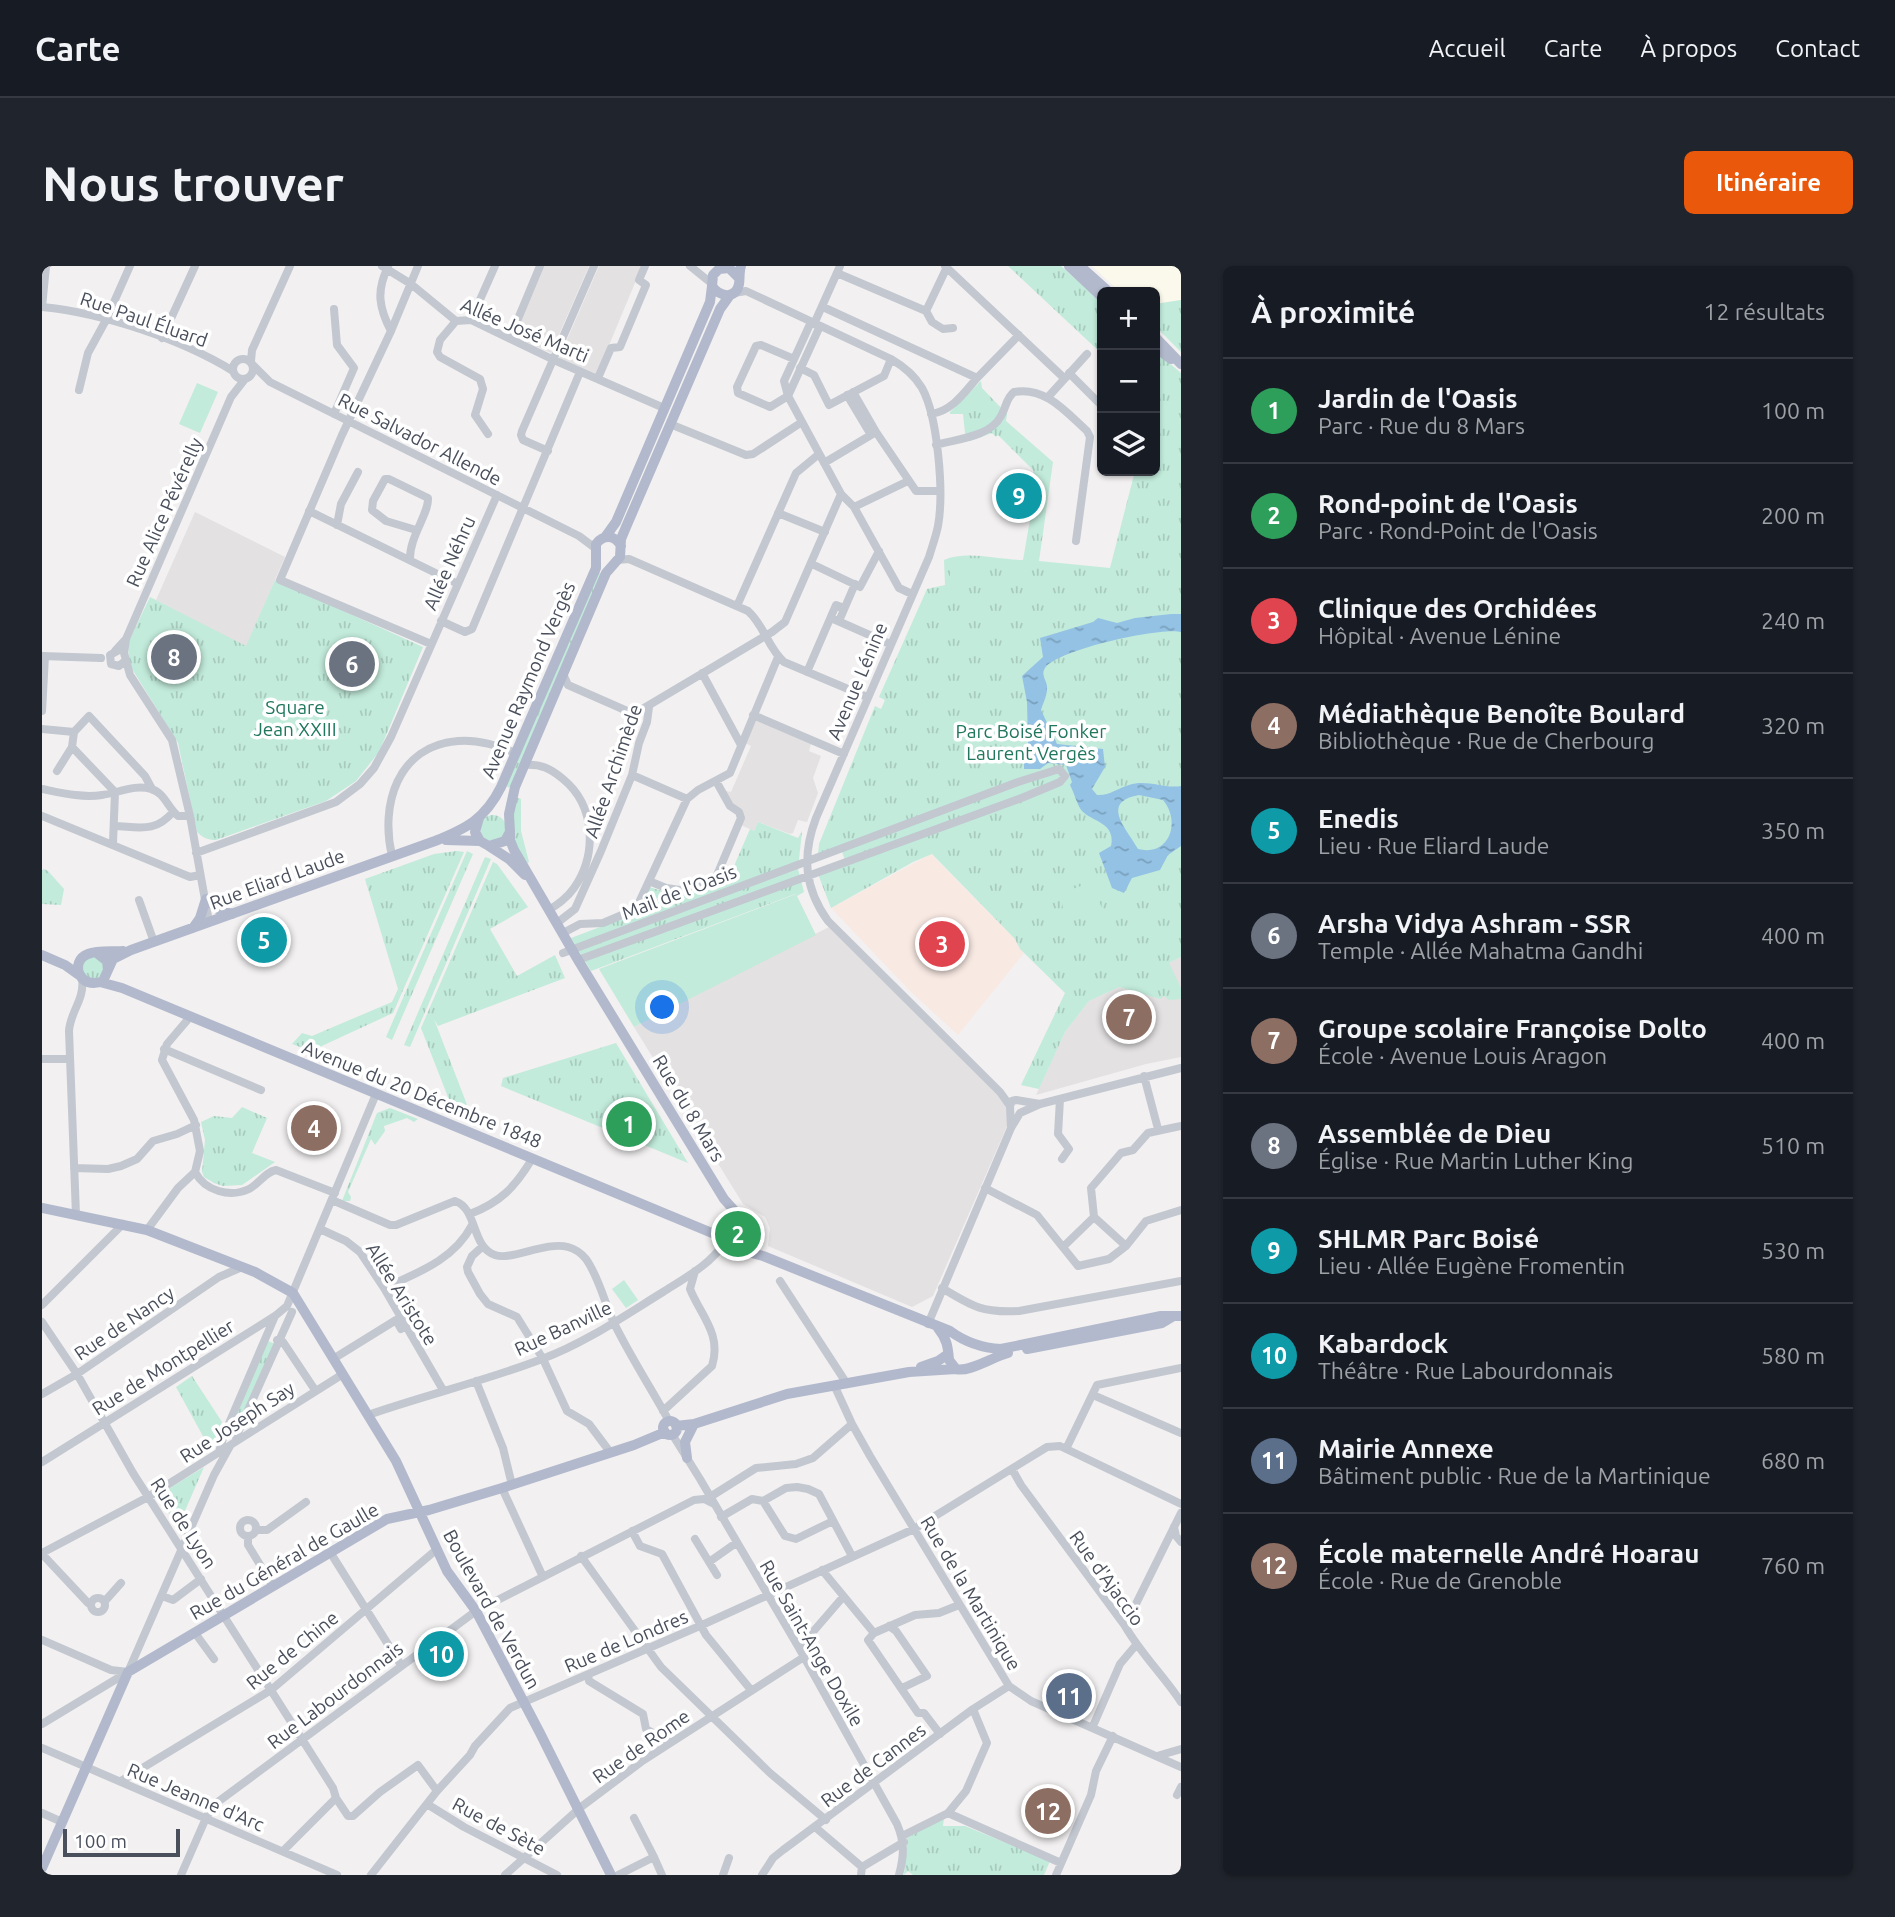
<!DOCTYPE html>
<html lang="fr">
<head>
<meta charset="utf-8">
<style>
	body { margin:0; font-family:Ubuntu,sans-serif; background:#20242c; color:#f1f3f6 }
	.controls { position:absolute; right:21px; top:21px; display:grid; overflow:hidden; border-radius:10px; box-shadow:0 2px 5px #0004 }
	.controls button { width:63px; height:63px; display:grid; place-items:center; padding:0; border:0; border-bottom:2px solid #363941; background:#171b24; color:#f1f3f6; font:35px sans-serif }
	.scale { position:absolute; left:21px; bottom:18px; width:117px; box-sizing:border-box; padding-left:7px; border:4px solid #494f5b; border-top:0; font-size:19px; line-height:24px; white-space:nowrap; color:#494f5b; -webkit-text-stroke:5px #fff; paint-order:stroke }
	.you { position:absolute; left:621px; top:742px; width:24px; height:24px; margin:-18px; border:5px solid #fff; border-radius:50%; background:#1a73e8; box-shadow:0 0 0 10px #1a73e833 }
	.badge { display:grid; place-items:center; width:46px; height:46px; border-radius:50%; background:#ea580c; color:#fff; font-size:23px; font-weight:700 }
	.pin { position:absolute; translate:-50% -50%; border:4px solid #fff; box-shadow:0 2px 7px #0006 }
	.list { margin:0; padding:0; list-style:none }
	h2 { display:flex; justify-content:space-between; align-items:center; height:91px; margin:0; padding:0 28px; font-size:30px }
	h2 small { font-size:23px; font-weight:400; color:#9ea1a6 }
	.list li { display:grid; grid-template-columns:46px 1fr auto; gap:21px; align-items:center; box-sizing:border-box; height:105px; padding:0 28px; border-top:2px solid #363941 }
	.list b { display:block; font-size:26px; white-space:nowrap }
	.list p { margin:0; font-size:23px; white-space:nowrap; color:#9ea1a6 }
	.list em { font-size:23px; font-style:normal; color:#9ea1a6 }
	.icon { flex:none; width:38px; height:38px; fill:none; stroke:currentColor; stroke-width:2; stroke-linecap:round; stroke-linejoin:round }
	.map { position:relative; flex:none; width:1139px; height:1609px; overflow:hidden; border-radius:10px }
	header { display:flex; align-items:center; gap:42px; box-sizing:border-box; height:98px; padding:0 35px; background:#171b24; border-bottom:2px solid #363941 }
	header strong { font-size:33px }
	nav { display:flex; gap:38px; margin-inline-start:auto; font-size:24px }
	.intro { display:flex; align-items:center; justify-content:space-between; box-sizing:border-box; height:168px; padding:0 42px }
	h1 { margin:0; font-size:49px }
	.button { padding:18px 32px; border-radius:10px; background:#ea580c; color:#fff; font-size:24px; font-weight:700 }
	main { display:flex; gap:42px; padding:0 42px }
	aside { flex:1; background:#171b24; border-radius:10px; box-shadow:0 2px 5px #0004 }
	.map>svg:first-child { display:block }
	.commercial { fill:#fbf9eb }
	.education { fill:#e3e1e1 }
	.medical { fill:#f9e9e3 }
	.grass { fill:url(#grass-tufts) }
	.garden { fill:#c2ebdb }
	.water { fill:url(#water-ripples); fill-rule:evenodd }
	.lines { fill:none; stroke-linecap:round; stroke-linejoin:round }
	.minor { stroke:#c2c7d0; stroke-width:8 }
	.major { stroke:#b2b9cc; stroke-width:10 }
	.labels { text-anchor:middle; dominant-baseline:central; stroke-width:7; stroke-linejoin:round; paint-order:stroke }
	.street-label { font-size:19px; fill:#494f5b; stroke:#fff }
	.park-label { font-size:19px; fill:#20775e; stroke:#fff }
</style>
</head>
<body>
<header>
<strong>Carte</strong>
<nav><a>Accueil</a><a>Carte</a><a>À propos</a><a>Contact</a></nav>
</header>
<div class="intro"><h1>Nous trouver</h1><a class="button">Itinéraire</a></div>
<main>
<div class="map">
<svg width="1139" height="1609" viewBox="0 0 1139 1609">
	<defs>
		<pattern id="grass-tufts" width="24" height="20" patternUnits="userSpaceOnUse" patternTransform="scale(1.75)"><rect width="24" height="20" fill="#c2ebdb"/><path d="M3 7l-1-3M5 7V3M7 7l1-3M15 17l-1-3M17 17v-4M19 17l1-3" fill="none" stroke="#a8cbbe"/></pattern>
		<pattern id="water-ripples" width="26" height="14" patternUnits="userSpaceOnUse" patternTransform="scale(1.75)"><rect width="26" height="14" fill="#93c2e4"/><path d="M2 4q2-2 4 0t4 0M15 11q2-2 4 0t4 0" fill="none" stroke="#7aa0bc"/></pattern>
	</defs>
	<rect width="100%" height="100%" fill="#f2f0f0"/>
	<path class="commercial" d="M1050,0H1139V34L1113,38V26H1078Z"/>
	<path class="education" d="M500,0H547L509,87L469,69Z
		M557,0H600L555,108L517,92Z
		M153,246L243,291L204,381L114,334Z
		M713,454L769,478L767,485L779,490L771,512L776,527L765,556L756,554L751,567L748,568L716,556L712,565L699,559L683,528L684,525L689,526L709,480L703,477Z
		M787,661L962,835L966,846V858L891,1030L870,1041L726,980L728,962L723,951L701,938L592,761Z
		M1139,691V791L1104,798L994,829L1023,766L1047,735L1077,721L1118,733L1127,697Z"/>
	<path class="medical" d="M889,588L973,673L982,687L916,769L867,724L789,642Z"/>
	<path class="grass" d="M966,0H1019L1060,37V88Z
		M1139,34V86L1113,60V38Z
		M1113,85L1139,107V691L1127,697L1139,722V733L1127,734L1122,730L1118,733L1077,721L1047,735L1023,766L997,823L979,819L1023,727L978,683L973,673L890,588L871,596L789,642L776,608L804,597L798,580L776,588L777,578L833,440L839,443L843,434L837,431L885,323L903,319L902,294C925,284 957,294 981,294L993,225L991,204L956,169L954,171L950,167L928,175L923,167L921,148H908V146L939,115L940,122L965,148L964,155L1011,196L997,295L1068,302L1093,205H1113V157L1117,146L1113,141Z
		M555,305L561,308L469,522L463,520Z
		M233,314L381,381L337,486L314,515L284,535L174,574C166,574 161,572 155,566L136,477L87,398L86,377L108,331L204,380Z
		M474,531L479,533V565L487,596L484,598C470,574 466,558 474,531Z
		M438 562a13 13 0 1 1 26 0a13 13 0 1 1-26 0Z
		M716,556L756,572L760,565L756,603L762,626L755,630L753,628L549,705L529,672L595,647L607,621C631,630 664,630 680,608L689,607L708,563L712,565Z
		M415,585L422,586L351,747L269,785L250,778L260,767L270,770L350,736L356,723L323,613L392,588Z
		M425,585L431,588L350,774L344,771Z
		M443,591L449,593L368,781L362,779Z
		M451,596L455,598L486,641L448,663L475,710L513,689L523,712L396,760L392,753L429,849L428,854L413,849L379,762Z
		M2,603L6,605L22,623L19,639L0,638V604Z
		M51,687L66,704L49,718L36,699Z
		M574,777L646,897L459,820L461,812Z
		M200,841L225,852L210,887L233,896L200,919L181,920L172,917L162,911L160,906L163,874L159,856L172,850L190,852Z
		M348,842L376,853L372,856L365,852L342,860L343,865L333,879L329,873L306,926L309,931L308,935H300L335,847Z
		M226,1075L233,1078L195,1168L188,1165Z
		M150,1110L180,1156L172,1177L169,1178L162,1172L134,1121Z
		M162,1201L136,1261L115,1230Z
		M902,1552L901,1560H923L1008,1595L1002,1609H871L866,1605L862,1609L865,1572Z"/>
	<path class="garden" d="M155,117L176,126L158,167L137,158Z
		M908,293H938V312H908Z
		M1042,619H1052L1059,640L1066,649C1049,656 1035,657 1021,644L1020,632L1028,624Z
		M754,628L774,669L592,761L557,703Z
		M582,1014L596,1034L584,1042L570,1023Z"/>
	<path class="water" d="M1129,348H1139V366C1117,361 1015,384 1003,402C998,410 1006,415 1005,423C1005,430 1001,437 999,444L1015,478L1061,483L1063,501L1050,523L1055,529C1067,530 1076,522 1087,519C1105,513 1122,523 1139,520V580L1126,589L1118,604L1090,612L1082,627L1070,622L1057,587L1069,580C1074,557 1051,556 1040,545C1035,539 1032,526 1028,519L1030,516L1024,499L1006,497L998,503H982V492L986,478L985,436L980,410L1001,391L998,372L1051,356L1056,352L1075,357L1093,352ZM1097,529L1121,534C1139,555 1128,591 1096,583C1085,563 1057,536 1097,529Z"/>
	<g class="lines">
		<path class="minor" d="M340,0L369,18L414,55L429,54L512,94L622,142
			M376,0L349,65L300,169L238,314L389,378
			M648,0L669,17
			M903,0L1022,112
			M346,1C334,25 337,42 349,65
			M795,7L884,45L890,56L901,63L911,62
			M692,27L704,25L849,93C861,100 873,110 880,122C896,151 902,227 896,260C894,270 890,281 887,291L774,552C760,589 762,622 786,655L958,826L968,840
			M0,41C61,47 139,73 191,105
			M0,41L4,0
			M781,41L935,112L977,69
			M292,43L295,79L312,102L292,148
			M884,45L905,1
			M429,54L453,0
			M414,55L398,74L395,86L398,91L438,113L441,123L433,149L446,168
			M772,58L798,0
			M120,72L153,0
			M468,72L498,0
			M191 103a10 10 0 1 1 20 0a10 10 0 1 1-20 0Z
			M209,95L210,84L248,0
			M210,98L228,116L537,270L553,282
			M758,102L772,109L787,139L842,110L849,93
			M1027,107L1060,140
			M556,112L569,82L578,81L604,19L597,14L603,0
			M37,124L46,87L64,54L88,0
			M811,126L834,166
			M805,129L829,169
			M746,130L728,141L696,127L695,121L714,80L719,79L752,93
			M746,130L778,60
			M1006,131L1045,88
			M889,148C910,145 922,127 935,112
			M628,158L704,189L711,188L760,156
			M894,179C915,173 948,171 959,150C964,142 964,132 972,126C1003,120 1024,146 1045,165L1048,171L1034,275
			M506,185L481,174L479,169L480,165L552,0
			M782,197L834,166L874,225H897
			M799,228L812,241L857,322L870,328
			M812,241L866,215
			M267,245L416,318
			M736,247L783,266
			M295,259L299,238L316,206
			M368,294C367,271 387,248 386,232L347,213H343L331,235L330,244L344,255L374,264
			M575,294L587,293L706,345C722,359 726,382 742,396L825,431
			M770,298L818,321L837,285
			M695,340L754,207L777,188
			M789,352L848,378
			M399,355L423,366L430,363L538,106
			M797,355L813,318
			M84,373L82,387L88,409L130,474L148,550L167,656
			M77,384L68,389L69,398L77,400L84,394
			M73,385L84,373L189,131L203,113
			M0,390L59,392
			M765,406L794,339L802,342
			M660,407L699,479
			M521,408L526,419L592,448L730,366L743,356L799,228L746,130L742,115L769,56
			M0,445L3,390
			M711,449L802,488
			M0,463L32,466
			M30,481L73,526L71,577
			M482,499C499,498 508,502 521,513C554,540 555,589 532,622C525,632 516,638 507,644
			M15,505L30,481L32,466L47,450L103,510L110,523
			M590,509L645,533
			M0,523C20,527 40,532 60,529C76,527 93,518 109,523C122,526 126,542 136,550H148
			M0,550L148,611L158,609
			M72,560C98,561 113,567 131,546
			M154,587L294,536L318,518L332,502L349,471L455,229
			M350,590C338,539 355,480 416,475C436,473 456,480 474,487
			M607,615L624,622L638,624L671,613L675,609L699,552L697,546L688,540L674,515
			M97,634L112,676
			M515,657L533,643L559,585L590,509L597,477L605,456L607,441
			M521,667L538,658L561,657L594,643L645,533L656,524L688,507L736,391
			M521,687L976,516L1017,503L1023,510L1018,516L982,531L536,694
			M122,783L219,824
			M0,793H28
			M1102,810L1116,863
			M1018,833L1016,868L1027,883L1020,893
			M969,862L968,840L970,835L974,834L998,838
			M32,902L66,903L79,900L95,893L111,875L135,868L154,859
			M153,906C163,925 188,932 207,923C218,917 223,906 234,904L293,927
			M943,922L995,949L1036,1000L1067,993L1084,980L1104,955L1139,944
			M290,934L348,959H354L413,935C436,943 429,981 453,989C469,995 504,975 526,981C534,983 539,987 544,993C557,1011 562,1036 572,1057C588,1090 609,1122 627,1155
			M428,948C459,936 473,921 490,893
			M34,949L27,765C28,746 43,733 40,713
			M1052,951L1084,980
			M278,963L304,975L318,986L342,1022L401,1124
			M105,964L136,922L153,906L158,885L152,854L120,794L125,778L148,751
			M441,980L430,990L425,1001L426,1006L438,1028L446,1038L475,1051L501,1093L525,1145L547,1158L568,1186
			M1021,981L1052,951L1049,922L1079,887L1091,884L1106,867L1139,860
			M738,1015L805,1118
			M342,1022C375,1007 412,994 430,959
			M900,1022C931,1041 941,1047 977,1045L1139,1015
			M0,1039L81,958
			M0,1056L35,1108L91,1207L291,1522L294,1532L306,1550H311L338,1526L376,1499L395,1525
			M886,1058L969,862L978,847L998,838L1139,802
			M235,1074L241,1076L273,1124
			M291,1093L354,1054L359,1063
			M434,1115L461,1182L470,1219
			M793,1121L810,1158L828,1190L967,1420L989,1435L1139,1501
			M0,1128L35,1108L177,1011L200,1001
			M1051,1129L1139,1167
			M621,1145L670,1100C680,1068 659,1050 648,1023L653,1005
			M326,1149C383,1129 443,1115 500,1093C543,1077 582,1050 621,1026C643,1012 669,998 683,976
			M630,1168L658,1213L757,1382L855,1558C863,1577 862,1590 857,1609
			M194,1171L250,1046
			M1024,1183L1055,1119L1139,1102
			M177,1186L182,1169L233,1050
			M0,1196L233,1050L245,1040L334,828
			M970,1203L979,1219L1083,1360C1099,1388 1122,1410 1139,1436
			M460,1222L501,1311
			M668,1231L714,1202L754,1198L771,1192L810,1158
			M721,1235L743,1270L754,1273L791,1255
			M679,1251L710,1233L721,1235L744,1222L755,1221L766,1223L777,1228L810,1290
			M198 1262a8 8 0 1 1 16 0a8 8 0 1 1-16 0Z
			M1132,1261L1134,1270L1139,1276
			M214,1264H225L264,1236
			M590,1265L598,1280L620,1288L664,1369L709,1424
			M206,1270V1279L231,1320
			M653,1273L675,1309
			M288,1286L359,1399
			M0,1287L106,1231L301,1108
			M0,1288L46,1337L49,1338
			M539,1290L619,1401L728,1507L784,1554
			M667,1296L694,1277
			M780,1304L832,1367L826,1374L876,1447H882L898,1468
			M120,1330L131,1334L159,1313
			M49 1339a7 7 0 1 1 14 0a7 7 0 1 1-14 0Z
			M63,1335L79,1317
			M847,1360L854,1365L885,1410L860,1422
			M1083,1360L1139,1247
			M153,1367L172,1393
			M832,1367L873,1349L897,1347L917,1339
			M0,1374L69,1404L86,1406
			M757,1382L801,1331
			M86,1406L172,1209L188,1180
			M546,1409L547,1415L601,1448L604,1463L628,1477
			M0,1458L86,1406
			M1051,1460L1078,1398L1094,1379
			M0,1482L295,1609
			M1115,1490L1139,1483
			M79,1515L229,1424L394,1284
			M1135,1529L1139,1521
			M385,1538L422,1561L515,1609
			M0,1547L20,1556
			M906,1547L1019,1597
			M592,1552L612,1591
			M773,1561L820,1601
			M860,1570L906,1547L924,1525L945,1477L931,1443
			M241,1585L294,1532
			M139,1609L164,1552L173,1538L434,1345L652,1234L662,1233L672,1238
			M329,1609L395,1525L428,1489L433,1480L468,1442L660,1359L872,1263L1005,1181L1018,1180L1139,1238
			M463,1609L539,1541L599,1496L762,1391
			M576,1609L612,1591L620,1609
			M681,1609L687,1592
			M720,1609L731,1592L741,1584L931,1443L967,1420
			M819,1609L820,1601L862,1576
			M1014,1609L1049,1529L1054,1505L1071,1470"/>
		<path class="major" d="M1027,0L1060,31
			M1038,0L1067,26
			M696,11L687,2L677,3L671,9L670,20C677,31 694,34 697,18C698,12 697,6 699,0
			M1113,71L1139,98
			M1113,81L1129,93
			M564,270L574,256L668,36L670,20
			M437,552L433,566L438,575L447,580L463,575L468,566L467,548L473,521L564,307L578,291L579,273L584,261L678,43L688,29
			M468,567V574L472,584L536,694L682,933L700,953
			M404,574L438,575
			M447,580L467,593L483,609
			M151,662L158,652L164,633L177,644L190,648
			M55,687L65,695L66,704L61,715C37,725 27,695 46,688C56,684 70,686 81,685
			M0,689L23,699L37,709
			M66,704L71,693L89,684L393,575C425,562 443,553 459,521L554,302V278C562,268 573,269 579,280
			M58,716L80,722L682,972
			M0,942L105,964L213,1006L251,1027L354,1195L405,1305L434,1345L498,1467L569,1609
			M698,983L709,977L712,969L706,956C692,948 680,957 682,972L690,982L721,990L908,1065C923,1076 940,1082 959,1083L1119,1050H1139
			M896,1062C905,1073 906,1081 907,1094L914,1103C926,1107 951,1091 966,1087
			M985,1083L1120,1057L1130,1051
			M879,1101L896,1095L906,1088
			M621 1162a7 7 0 1 1 14 0a7 7 0 1 1-14 0Z
			M634,1160L652,1158L745,1128L867,1106L914,1103
			M645,1192L643,1176L652,1158
			M0,1602L86,1406L345,1253L387,1244L460,1222L592,1179L623,1166"/>
	</g>
	<g class="labels">
		<g class="street-label">
			<text transform="translate(102 53) rotate(19)">Rue Paul Éluard</text>
			<text transform="translate(483 64) rotate(23)">Allée José Marti</text>
			<text transform="translate(378 173) rotate(27)">Rue Salvador Allende</text>
			<text transform="translate(122 246) rotate(-66)">Rue Alice Pévérelly</text>
			<text transform="translate(407 297) rotate(-66)">Allée Néhru</text>
			<text transform="translate(486 414) rotate(-67)">Avenue Raymond Vergès</text>
			<text transform="translate(815 415) rotate(-67)">Avenue Lénine</text>
			<text transform="translate(571 505) rotate(-71)">Allée Archimède</text>
			<text transform="translate(235 613) rotate(-20)">Rue Eliard Laude</text>
			<text transform="translate(637 626) rotate(-21)">Mail de l'Oasis</text>
			<text transform="translate(380 828) rotate(22)">Avenue du 20 Décembre 1848</text>
			<text transform="translate(647 842) rotate(59)">Rue du 8 Mars</text>
			<text transform="translate(360 1028) rotate(58)">Allée Aristote</text>
			<text transform="translate(82 1057) rotate(-34)">Rue de Nancy</text>
			<text transform="translate(521 1062) rotate(-25)">Rue Banville</text>
			<text transform="translate(121 1101) rotate(-32)">Rue de Montpellier</text>
			<text transform="translate(195 1156) rotate(-33)">Rue Joseph Say</text>
			<text transform="translate(142 1257) rotate(57)">Rue de Lyon</text>
			<text transform="translate(242 1295) rotate(-30)">Rue du Général de Gaulle</text>
			<text transform="translate(1065 1312) rotate(54)">Rue d'Ajaccio</text>
			<text transform="translate(929 1327) rotate(59)">Rue de la Martinique</text>
			<text transform="translate(450 1343) rotate(61)">Boulevard de Verdun</text>
			<text transform="translate(584 1375) rotate(-23)">Rue de Londres</text>
			<text transform="translate(770 1377) rotate(60)">Rue Saint-Ange Doxile</text>
			<text transform="translate(250 1384) rotate(-39)">Rue de Chine</text>
			<text transform="translate(293 1429) rotate(-37)">Rue Labourdonnais</text>
			<text transform="translate(599 1480) rotate(-35)">Rue de Rome</text>
			<text transform="translate(831 1499) rotate(-37)">Rue de Cannes</text>
			<text transform="translate(154 1531) rotate(23)">Rue Jeanne d'Arc</text>
			<text transform="translate(457 1560) rotate(28)">Rue de Sète</text>
		</g>
		<g class="park-label">
			<text x="253" y="441">Square<tspan x="253" dy="22">Jean XXIII</tspan></text>
			<text x="989" y="465">Parc Boisé Fonker<tspan x="989" dy="22">Laurent Vergès</tspan></text>
		</g>
	</g>
</svg>
<div class="controls">
<button>+</button>
<button>−</button>
<button><svg class="icon" aria-label="layers" viewBox="0 0 24 24"><path d="M12 4l9 5-9 5-9-5zM3 14l9 5 9-5"/></svg></button>
</div>
<div class="scale">100 m</div>
<div class="you"></div>
<div class="pin badge" style="left:587px;top:858px;background:#2e9e5b">1</div>
<div class="pin badge" style="left:696px;top:968px;background:#2e9e5b">2</div>
<div class="pin badge" style="left:900px;top:678px;background:#e0444e">3</div>
<div class="pin badge" style="left:272px;top:862px;background:#8d6e63">4</div>
<div class="pin badge" style="left:222px;top:674px;background:#0f9aa8">5</div>
<div class="pin badge" style="left:310px;top:398px;background:#6b7280">6</div>
<div class="pin badge" style="left:1087px;top:751px;background:#8d6e63">7</div>
<div class="pin badge" style="left:132px;top:391px;background:#6b7280">8</div>
<div class="pin badge" style="left:977px;top:230px;background:#0f9aa8">9</div>
<div class="pin badge" style="left:399px;top:1388px;background:#0f9aa8">10</div>
<div class="pin badge" style="left:1027px;top:1430px;background:#5c6f8a">11</div>
<div class="pin badge" style="left:1006px;top:1545px;background:#8d6e63">12</div>
</div>
<aside>
<h2>À proximité<small>12 résultats</small></h2>
<ul class="list">
<li><span class="badge" style="background:#2e9e5b">1</span><div><b>Jardin de l'Oasis</b><p>Parc · Rue du 8 Mars</p></div><em>100 m</em></li>
<li><span class="badge" style="background:#2e9e5b">2</span><div><b>Rond-point de l'Oasis</b><p>Parc · Rond-Point de l'Oasis</p></div><em>200 m</em></li>
<li><span class="badge" style="background:#e0444e">3</span><div><b>Clinique des Orchidées</b><p>Hôpital · Avenue Lénine</p></div><em>240 m</em></li>
<li><span class="badge" style="background:#8d6e63">4</span><div><b>Médiathèque Benoîte Boulard</b><p>Bibliothèque · Rue de Cherbourg</p></div><em>320 m</em></li>
<li><span class="badge" style="background:#0f9aa8">5</span><div><b>Enedis</b><p>Lieu · Rue Eliard Laude</p></div><em>350 m</em></li>
<li><span class="badge" style="background:#6b7280">6</span><div><b>Arsha Vidya Ashram - SSR</b><p>Temple · Allée Mahatma Gandhi</p></div><em>400 m</em></li>
<li><span class="badge" style="background:#8d6e63">7</span><div><b>Groupe scolaire Françoise Dolto</b><p>École · Avenue Louis Aragon</p></div><em>400 m</em></li>
<li><span class="badge" style="background:#6b7280">8</span><div><b>Assemblée de Dieu</b><p>Église · Rue Martin Luther King</p></div><em>510 m</em></li>
<li><span class="badge" style="background:#0f9aa8">9</span><div><b>SHLMR Parc Boisé</b><p>Lieu · Allée Eugène Fromentin</p></div><em>530 m</em></li>
<li><span class="badge" style="background:#0f9aa8">10</span><div><b>Kabardock</b><p>Théâtre · Rue Labourdonnais</p></div><em>580 m</em></li>
<li><span class="badge" style="background:#5c6f8a">11</span><div><b>Mairie Annexe</b><p>Bâtiment public · Rue de la Martinique</p></div><em>680 m</em></li>
<li><span class="badge" style="background:#8d6e63">12</span><div><b>École maternelle André Hoarau</b><p>École · Rue de Grenoble</p></div><em>760 m</em></li>
</ul>
</aside>
</main>
</body>
</html>
